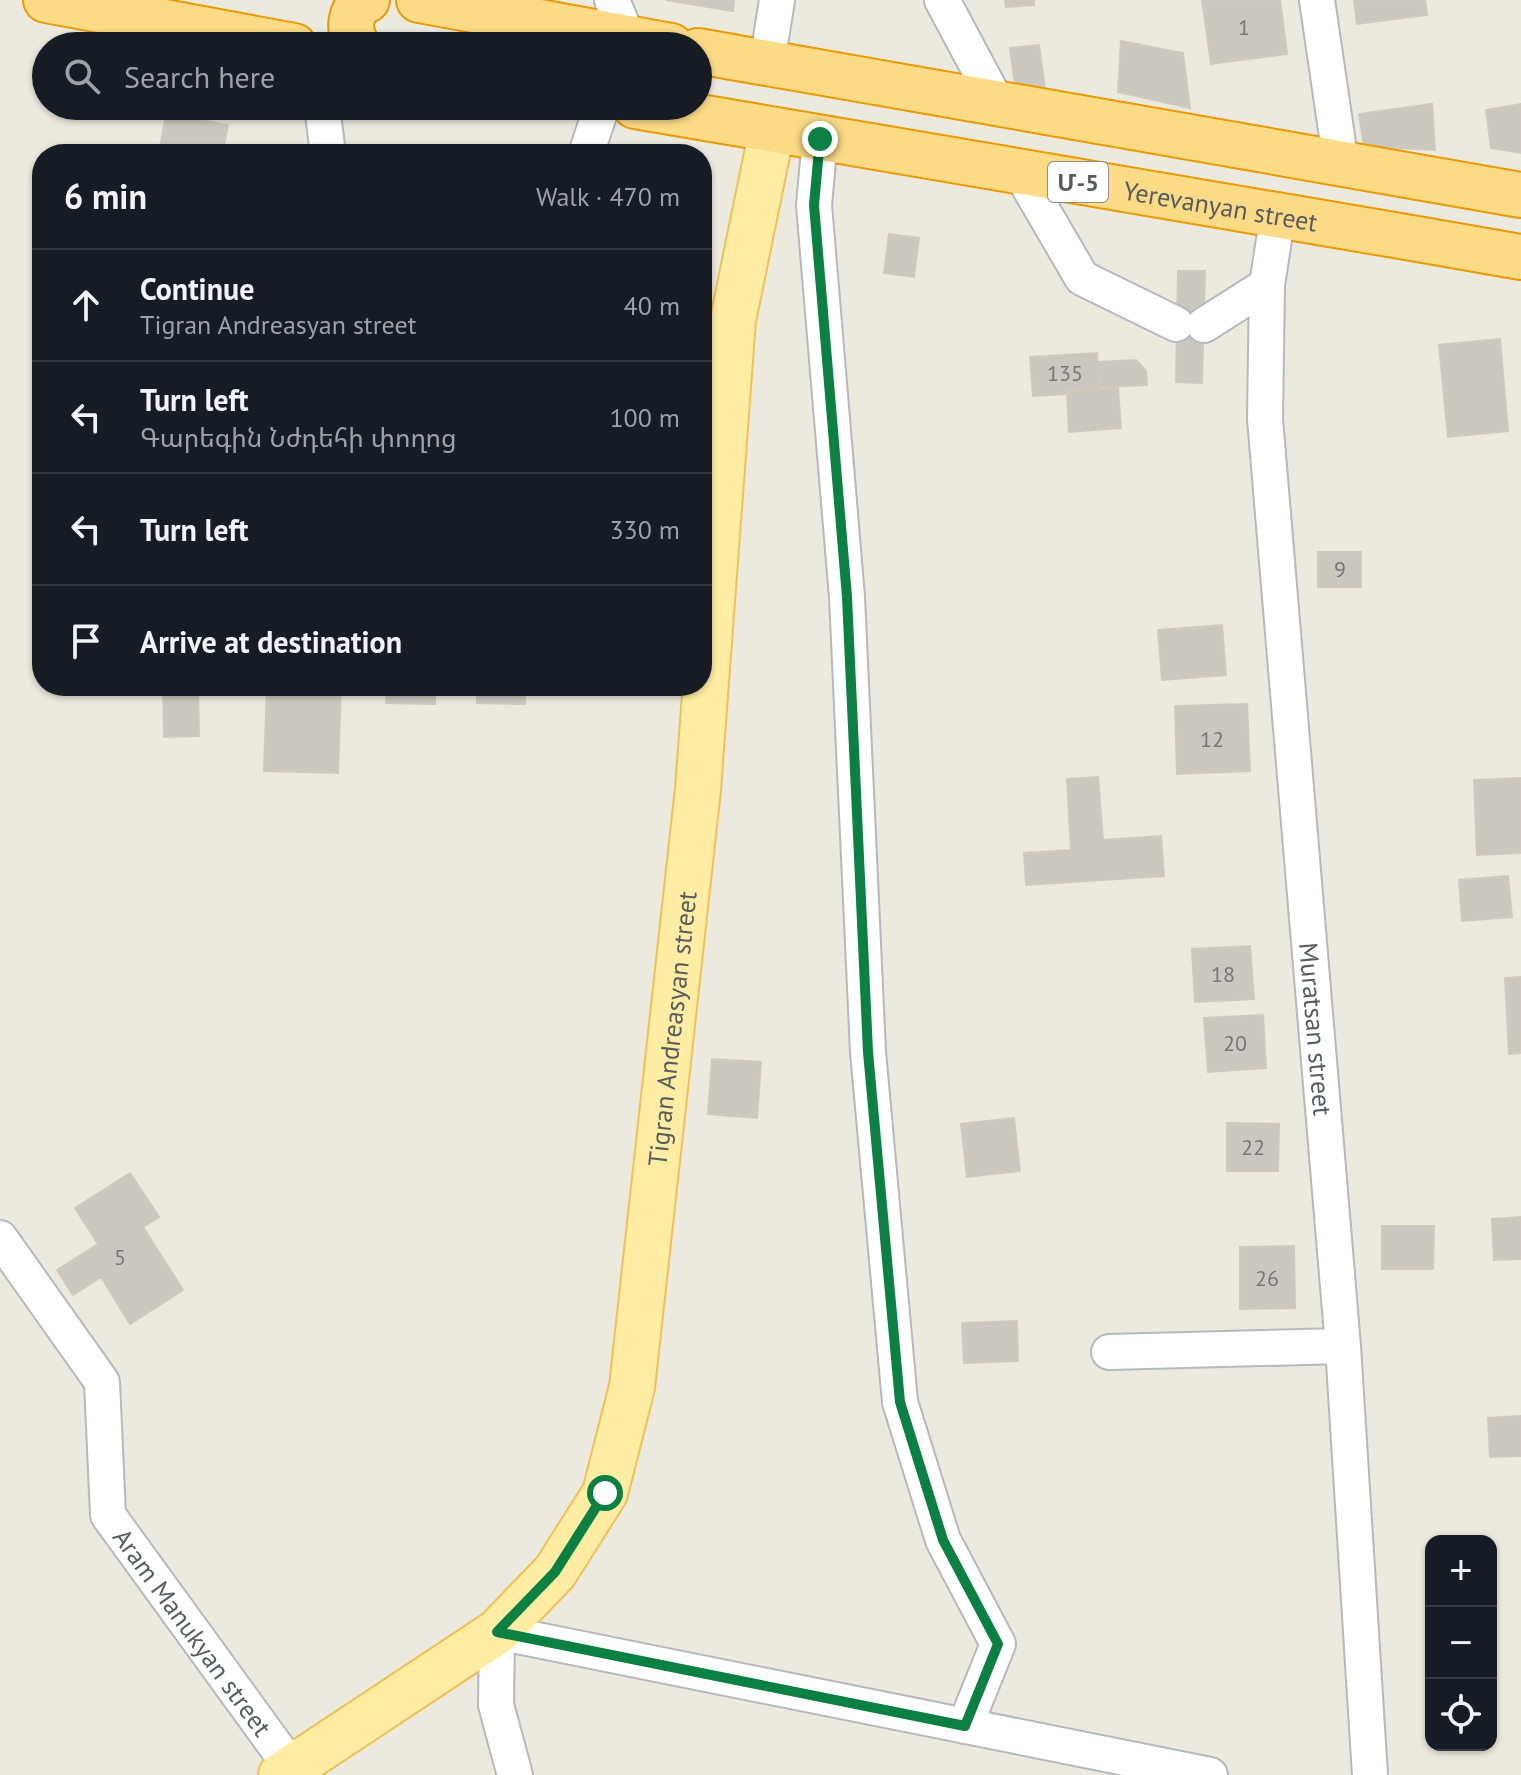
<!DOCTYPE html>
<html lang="en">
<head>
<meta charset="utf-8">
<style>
	body { margin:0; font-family:"PT Sans","Noto Sans Armenian",sans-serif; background:#242831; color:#f1f3f6 }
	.controls { position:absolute; right:24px; bottom:24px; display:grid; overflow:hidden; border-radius:16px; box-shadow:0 2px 6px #0004 }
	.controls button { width:72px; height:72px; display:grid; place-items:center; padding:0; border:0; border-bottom:2px solid #363941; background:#171b24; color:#f1f3f6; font:40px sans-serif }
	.stop { position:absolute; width:24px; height:24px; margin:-18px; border:6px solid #0b8043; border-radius:50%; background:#fff }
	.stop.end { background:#0b8043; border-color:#fff; box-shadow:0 2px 8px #0008 }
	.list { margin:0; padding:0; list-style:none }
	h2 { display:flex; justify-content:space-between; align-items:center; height:104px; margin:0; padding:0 32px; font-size:34px }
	h2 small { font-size:26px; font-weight:400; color:#9ea1a6 }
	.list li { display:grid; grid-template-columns:52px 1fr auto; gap:24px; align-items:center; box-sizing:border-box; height:112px; padding:0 32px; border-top:2px solid #363941 }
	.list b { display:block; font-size:30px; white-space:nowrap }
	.list p { margin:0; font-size:26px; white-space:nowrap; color:#9ea1a6 }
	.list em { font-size:26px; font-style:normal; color:#9ea1a6 }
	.icon { flex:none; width:44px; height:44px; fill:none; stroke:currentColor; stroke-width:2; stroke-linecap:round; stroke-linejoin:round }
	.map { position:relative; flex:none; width:1521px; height:1775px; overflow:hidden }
	.search { position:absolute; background:#171b24; box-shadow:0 2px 6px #0004; left:32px; top:32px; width:680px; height:88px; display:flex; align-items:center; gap:20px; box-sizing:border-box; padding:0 28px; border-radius:44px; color:#9ea1a6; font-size:30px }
	.panel { position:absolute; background:#171b24; box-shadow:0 2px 6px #0004; left:32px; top:144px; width:680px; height:552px; border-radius:32px }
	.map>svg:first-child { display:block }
	.building { fill:#cbc7c1; stroke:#d0cabe; stroke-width:2 }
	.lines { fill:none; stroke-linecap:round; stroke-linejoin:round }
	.minor-casing { stroke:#b5b8bd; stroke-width:38 }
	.major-casing { stroke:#f0c054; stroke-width:48 }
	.highway-casing { stroke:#ea9a01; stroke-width:48 }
	.minor { stroke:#fff; stroke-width:34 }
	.major { stroke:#feeda2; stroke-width:44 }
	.highway { stroke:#fcdb86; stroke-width:44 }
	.route { stroke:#0b8043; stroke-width:10 }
	.labels { text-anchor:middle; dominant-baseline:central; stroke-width:7; stroke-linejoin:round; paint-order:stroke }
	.number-label { font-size:22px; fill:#757779 }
	.shield { fill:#fff; stroke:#8a8d90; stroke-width:2 }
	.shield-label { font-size:24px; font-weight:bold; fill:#585c61 }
	.street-label { font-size:26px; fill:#585c61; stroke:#fff }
</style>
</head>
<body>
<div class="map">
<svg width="1521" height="1775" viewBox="0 0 1521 1775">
	<rect width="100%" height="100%" fill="#ece9df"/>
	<path class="building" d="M666,0H734L733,11Z
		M1005,0H1034V5L1006,7Z
		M1202,0H1280L1287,54L1211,64Z
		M1354,0H1425L1427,15L1357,24Z
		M1121,41L1183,53L1190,108L1118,92Z
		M1039,45L1045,89L1015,85L1010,48Z
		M1432,104L1435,150L1364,146L1359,114Z
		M1521,104V153L1491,148L1486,110Z
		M166,114L228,125L222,154H159Z
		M889,234L919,238L914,277L884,273Z
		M1178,271H1205L1202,383L1176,382Z
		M1500,339L1508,431L1448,437L1439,345Z
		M1097,353L1099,388L1065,390V394L1033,396L1030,357Z
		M1136,360L1146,371L1147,385L1100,387L1099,362Z
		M1118,388L1121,428L1069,432L1067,392Z
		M1318,552H1361V587H1318Z
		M1222,625L1226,675L1162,680L1158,630Z
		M163,686H198L199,736L164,737Z
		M267,686H341L338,773L264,771Z
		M387,686H435V704L386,703Z
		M477,686H525V704L477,703Z
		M1247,704L1250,771L1177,774L1175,706Z
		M1098,777L1103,840L1161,836L1164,876L1026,885L1024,853L1071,850L1067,779Z
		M1521,778V853L1477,855L1474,780Z
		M1508,876L1512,917L1462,921L1459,880Z
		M1250,946L1254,999L1195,1002L1192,949Z
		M1521,977V1053L1509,1054L1505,978Z
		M1263,1015L1266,1068L1208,1072L1204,1018Z
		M712,1059L761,1062L757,1118L708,1114Z
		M1014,1118L1020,1171L967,1177L961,1124Z
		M1227,1123L1279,1124L1278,1171H1227Z
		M130,1173L159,1217L143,1227L183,1290L130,1324L101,1277L73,1295L57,1270L98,1244L75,1208Z
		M1521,1217V1259L1494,1260L1492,1219Z
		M1382,1226H1434L1433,1269H1382Z
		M1294,1246L1295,1308L1240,1309V1247Z
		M1017,1321L1018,1361L964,1363L962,1323Z
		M1521,1416V1456L1490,1457L1488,1418Z"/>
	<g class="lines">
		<defs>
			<g id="minor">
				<path d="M612,0L628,39"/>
				<path d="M942,0L998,105"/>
				<path d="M1317,0L1341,164"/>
				<path d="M767,63L777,0"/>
				<path d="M322,106L328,154"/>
				<path d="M820,139L814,205L847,597L868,1052L900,1402L943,1540L998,1644L965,1726"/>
				<path d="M586,154L602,106"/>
				<path d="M1022,175L1082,278L1176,324"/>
				<path id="s1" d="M1278,214L1267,285L1265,419L1343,1346L1370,1775"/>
				<path d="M1204,325L1267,285"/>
				<path id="s2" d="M0,1238L102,1382L108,1515L291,1767"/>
				<path d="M1109,1352L1343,1346"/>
				<path d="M515,1775L496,1705L497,1632L1210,1775"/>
			</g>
			<g id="major">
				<path id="s3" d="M281,1775L497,1632L555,1572L605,1493L632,1387L698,789L733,320L772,130"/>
			</g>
			<g id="highway">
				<path d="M46,0L294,46"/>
				<path d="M419,0L671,46"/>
				<path d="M358,46C347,31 349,8 367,0"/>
				<path d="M698,51L1521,195"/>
				<path id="s4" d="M635,106C930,159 1226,205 1521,257"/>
			</g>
		</defs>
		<use href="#minor" class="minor-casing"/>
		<use href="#major" class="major-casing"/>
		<use href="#highway" class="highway-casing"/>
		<use href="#minor" class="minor"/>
		<use href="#major" class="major"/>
		<use href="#highway" class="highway"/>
	</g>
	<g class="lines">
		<path class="route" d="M605,1493L555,1572L497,1632L965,1726L998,1644L943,1540L900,1402L868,1052L847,597L814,205L820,139"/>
	</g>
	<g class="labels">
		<g class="number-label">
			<text x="1244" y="27">1</text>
			<text x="1065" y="373">135</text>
			<text x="1340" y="569">9</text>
			<text x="1212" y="739">12</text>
			<text x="1223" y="974">18</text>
			<text x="1235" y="1043">20</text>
			<text x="1253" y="1147">22</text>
			<text x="120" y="1257">5</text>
			<text x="1267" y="1278">26</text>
		</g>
		<rect class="shield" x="1048" y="162" width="60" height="40" rx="6"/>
		<g class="shield-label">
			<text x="1078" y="182">Մ-5</text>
		</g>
		<g class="street-label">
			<text stroke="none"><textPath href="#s4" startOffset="594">Yerevanyan street</textPath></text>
			<text stroke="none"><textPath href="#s3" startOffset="906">Tigran Andreasyan street</textPath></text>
			<text stroke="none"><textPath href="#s1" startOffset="818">Muratsan street</textPath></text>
			<text stroke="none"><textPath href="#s2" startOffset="454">Aram Manukyan street</textPath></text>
		</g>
	</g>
</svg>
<div class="controls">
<button>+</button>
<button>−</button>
<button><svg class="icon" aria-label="locate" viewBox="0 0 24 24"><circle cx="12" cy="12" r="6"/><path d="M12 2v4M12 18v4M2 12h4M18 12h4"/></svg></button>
</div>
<div class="stop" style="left:605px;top:1493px"></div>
<div class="stop end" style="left:820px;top:139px"></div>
<div class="search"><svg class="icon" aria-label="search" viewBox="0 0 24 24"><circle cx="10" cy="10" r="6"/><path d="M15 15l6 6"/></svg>Search here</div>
<section class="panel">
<h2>6 min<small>Walk · 470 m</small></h2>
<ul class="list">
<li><svg class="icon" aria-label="ahead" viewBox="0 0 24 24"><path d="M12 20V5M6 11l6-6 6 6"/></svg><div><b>Continue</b><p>Tigran Andreasyan street</p></div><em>40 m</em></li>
<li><svg class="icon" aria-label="left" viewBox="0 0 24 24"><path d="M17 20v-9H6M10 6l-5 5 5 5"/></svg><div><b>Turn left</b><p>Գարեգին Նժդեհի փողոց</p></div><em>100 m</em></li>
<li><svg class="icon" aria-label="left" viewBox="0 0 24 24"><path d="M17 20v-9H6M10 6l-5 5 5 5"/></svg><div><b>Turn left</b></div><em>330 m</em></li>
<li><svg class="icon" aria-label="arrive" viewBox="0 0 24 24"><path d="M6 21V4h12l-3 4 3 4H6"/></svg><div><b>Arrive at destination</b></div></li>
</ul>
</section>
</div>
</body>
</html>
